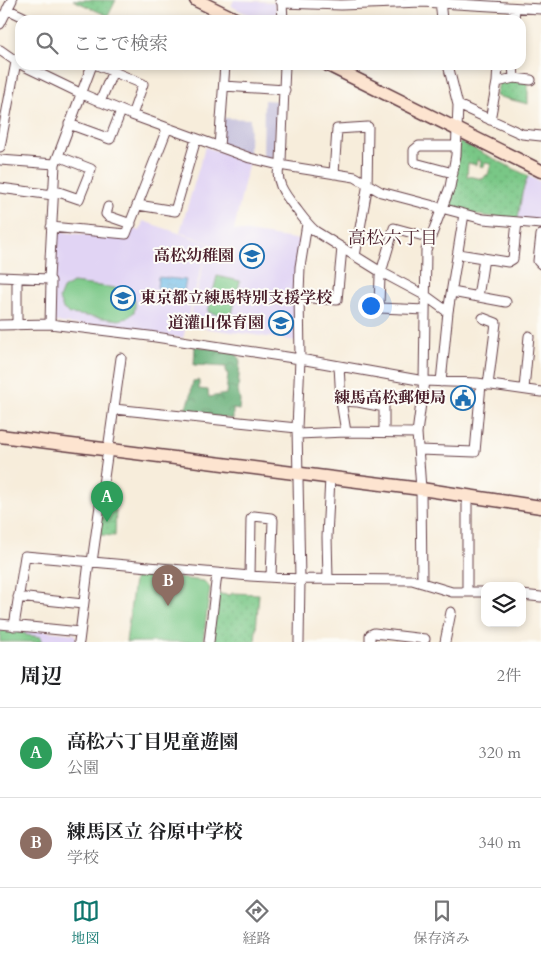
<!DOCTYPE html>
<html lang="ja">
<head>
<meta charset="utf-8">
<style>
	body { margin:0; font-family:Cardo,"Noto Serif JP",serif; background:#f6f6f6; color:#202124 }
	.controls { position:absolute; right:15px; bottom:15px; display:grid; overflow:hidden; border-radius:10px; box-shadow:0 2px 8px #0003 }
	.controls button { width:45px; height:45px; display:grid; place-items:center; padding:0; border:0; border-bottom:1px solid #e0e0e0; background:#fff; color:#202124; font:25px sans-serif }
	.you { position:absolute; left:370px; top:305px; width:18px; height:18px; margin:-12px; border:4px solid #fff; border-radius:50%; background:#1a73e8; box-shadow:0 0 0 8px #1a73e833 }
	.badge { display:grid; place-items:center; width:32px; height:32px; border-radius:50%; background:#0f766e; color:#fff; font-size:16px; font-weight:700 }
	.pin { position:absolute; translate:-50% -41px; filter:drop-shadow(0 1px 2px #0008) }
	.pin::after { content:''; position:absolute; top:26px; width:18px; height:15px; background:inherit; clip-path:polygon(0 0,100% 0,50% 100%) }
	.list { margin:0; padding:0; list-style:none }
	h2 { display:flex; justify-content:space-between; align-items:center; height:65px; margin:0; padding:0 20px; font-size:21px }
	h2 small { font-size:16px; font-weight:400; color:#757577 }
	.list li { display:grid; grid-template-columns:32px 1fr auto; gap:15px; align-items:center; box-sizing:border-box; height:90px; padding:0 20px; border-top:1px solid #e0e0e0 }
	.list b { display:block; font-size:19px; white-space:nowrap }
	.list p { margin:0; font-size:16px; white-space:nowrap; color:#757577 }
	.list em { font-size:16px; font-style:normal; color:#757577 }
	.icon { flex:none; width:28px; height:28px; fill:none; stroke:currentColor; stroke-width:2; stroke-linecap:round; stroke-linejoin:round }
	.map { position:relative; flex:none; width:541px; height:642px; overflow:hidden }
	.search { position:absolute; background:#fff; box-shadow:0 2px 8px #0003; left:15px; right:15px; top:15px; height:55px; display:flex; align-items:center; gap:12px; box-sizing:border-box; padding:0 18px; border-radius:15px; color:#757577; font-size:19px }
	.sheet { height:245px; background:#fff }
	nav { display:flex; justify-content:space-around; align-items:center; box-sizing:border-box; height:70px; border-top:1px solid #e0e0e0; background:#fff; font-size:14px; color:#757577 }
	nav a { display:grid; justify-items:center; gap:2px }
	nav .on { color:#0f766e }
	.map>svg:first-child { display:block }
	.built { fill:#e1d4f4 }
	.industrial { fill:#c5c0db }
	.forest { fill:url(#forest-crowns); stroke:#56664f }
	.park { fill:url(#park-dots); stroke:#627358; fill-rule:evenodd }
	.pitch { fill:#79c786; stroke:#627358 }
	.water { fill:url(#water-ripples); stroke:#5b6c88 }
	.lines { fill:none; stroke-linecap:round; stroke-linejoin:round }
	.street-casing { stroke:#643e45; stroke-width:11 }
	.secondary-casing { stroke:#643e45; stroke-width:15 }
	.street { stroke:#fff; stroke-width:9 }
	.secondary { stroke:#fde4d0; stroke-width:12 }
	.labels { text-anchor:middle; dominant-baseline:central; stroke-width:4; stroke-linejoin:round; paint-order:stroke }
	.poi-label { font-size:16px; font-weight:bold; fill:#4a1f2b; stroke:#fdfcf7; text-anchor:end }
	.neighbourhood-label { font-size:18px; fill:#4a1f2b; stroke:#fdfcf7 }
</style>
</head>
<body>
<div class="map">
<svg width="541" height="642" viewBox="0 0 541 642">
	<defs>
		<pattern id="forest-crowns" width="20" height="18" patternUnits="userSpaceOnUse" patternTransform="scale(1.25)"><rect width="20" height="18" fill="#62ac73"/><path d="M2 6a3 3 0 1 1 6 0M12 15a3 3 0 1 1 6 0" fill="none" stroke="#538b5f"/></pattern>
		<pattern id="park-dots" width="8" height="8" patternUnits="userSpaceOnUse" patternTransform="scale(1.25)"><rect width="8" height="8" fill="#79c786"/><path d="M2 2h.1M6 6h.1" fill="none" stroke="#6aaa74" stroke-width="1.8" stroke-linecap="round"/></pattern>
		<pattern id="water-ripples" width="26" height="14" patternUnits="userSpaceOnUse" patternTransform="scale(1.25)"><rect width="26" height="14" fill="#6cbae6"/><path d="M2 4q2-2 4 0t4 0M15 11q2-2 4 0t4 0" fill="none" stroke="#5f9fc5"/></pattern>
	</defs>
	<rect width="100%" height="100%" fill="#fdfcf7"/>
	<filter id="ink" filterUnits="userSpaceOnUse"><feTurbulence type="fractalNoise" baseFrequency=".02" numOctaves="2"/><feDisplacementMap in="SourceGraphic" scale="10" xChannelSelector="R" yChannelSelector="G"/><feConvolveMatrix kernelMatrix="1 2 1 2 8 2 1 2 1" color-interpolation-filters="sRGB"/></filter>
	<filter id="wash" filterUnits="userSpaceOnUse"><feTurbulence type="fractalNoise" baseFrequency=".0096" numOctaves="4" result="noise"/><feDisplacementMap in="SourceGraphic" scale="20" xChannelSelector="R" yChannelSelector="G"/><feGaussianBlur stdDeviation="1.12" result="paint"/><feColorMatrix in="noise" values="0 0 0 0 0 0 0 0 0 0 0 0 0 0 0 0 0 1.4 0 .05"/><feComposite in="paint" operator="in"/></filter>
	<g filter="url(#wash)">
		<rect width="100%" height="100%" fill="#f7eddb"/>
		<path class="built" d="M234,0L275,2L277,20H259L231,6Z
			M205,147L249,161L234,230L301,240L297,341L188,326L209,243L180,232Z
			M528,176L541,182V221L518,219L522,193Z
			M143,221L208,243L183,338L55,322L52,320L54,276H52L55,231L129,240L131,228L140,231Z
			M0,626L75,634L76,637V642H0Z"/>
		<path class="industrial" d="M264,100L278,101L273,160L263,158Z
			M223,118L250,119L249,154L226,146L221,141Z"/>
		<path class="forest" d="M195,346L236,352L240,361L238,391L240,401L239,410L233,409V419L181,412C194,398 189,396 193,381L199,380V389L208,390L209,397L226,394L228,373H226V367L194,365Z"/>
		<path class="park" d="M73,0H116L108,16Z
			M514,79L528,83V104L496,96L499,83Z
			M461,142L528,176L522,193L518,219L483,216L448,206L457,177L456,173L459,144ZM477,160L481,161L480,166L484,167L485,163L491,164L488,175H486L483,179L467,176L468,163L476,165Z
			M101,508L116,510L115,536L97,535Z
			M232,593L259,594L255,642H211L218,594L231,595Z"/>
		<path class="pitch" d="M217,276L240,281L231,318L208,312Z
			M72,283L126,289C135,294 137,302 134,312L128,318L119,320L70,314L63,309L59,299L63,289Z
			M135,573L204,581L210,588L203,642H126Z
			M2,630L25,633L26,635L41,637V642H0V633Z"/>
		<path class="water" d="M158,277L186,280L184,291L157,288Z"/>
	</g>
	<g filter="url(#ink)">
		<g class="lines">
			<defs>
				<path id="street" d="M280,0L282,3L283,20
					M440,0L442,20
					M282,3L341,5L422,2L541,9
					M7,9L30,20
					M514,20L515,8
					M0,24L12,0
					M0,50L20,64
					M22,65L80,93L132,115L250,158L279,165L355,177L381,192L483,219L541,224
					M97,65L143,84L132,115
					M285,65L281,161C272,180 286,196 297,210C303,218 308,225 315,231L381,272L426,296L448,312
					M513,65L514,78
					M497,82L514,78L531,80
					M224,86L285,90
					M100,102L113,71
					M458,105L522,134L541,136
					M490,120L497,82L498,65
					M69,124L110,139L121,111
					M0,147L16,62
					M219,147L225,65
					M0,160L55,164
					M453,173L415,163L414,161V150L419,146H456
					M334,174L337,129L368,127L367,189L355,256
					M0,188L53,195
					M53,190L79,199L91,169L58,156
					M138,205L175,211L196,139
					M108,207L106,214L108,216L131,224
					M51,227L126,234L167,129
					M541,235L538,261L541,264
					M458,254L508,262L513,259L517,222
					M0,277L49,279L51,281L50,324L149,336L300,359L424,381L477,383L541,392
					M49,279L55,164L92,65
					M452,292L506,302
					M299,297L337,300L342,248
					M478,297L484,258
					M425,310L380,308L379,305L380,276L394,228L431,238
					M483,318L496,323L488,385
					M0,325L50,324
					M17,325V278
					M339,366L341,401L346,432
					M441,382L448,312L464,214
					M524,389L529,336
					M341,401L358,402L384,407V432
					M114,409L297,428
					M298,434L346,432L417,433
					M419,450L475,452L481,384
					M467,496V591
					M92,562L121,358
					M250,576L251,519L254,516L271,518L273,520L271,577
					M328,579L327,537L330,478
					M422,583L421,489L417,433L424,381L426,250L450,187L456,155L458,105L448,65
					M522,595L541,597
					M18,597L83,604
					M0,624L80,632
					M14,626L25,556L250,576L300,579L412,580L452,592H485
					M79,642L89,562
					M209,642L217,574
					M299,642L300,579L297,428L300,359L299,293L300,267L307,224
					M370,642V635L374,633L425,639
					M445,642L451,612"/>
				<path id="secondary" d="M196,0L237,20
					M328,65L541,171
					M0,436L421,489L541,507"/>
			</defs>
			<use href="#street" class="street-casing"/>
			<use href="#secondary" class="secondary-casing"/>
			<use href="#street" class="street"/>
			<use href="#secondary" class="secondary"/>
		</g>
	</g>
	<defs>
		<symbol id="school-ring" viewBox="-11 -11 22 22"><circle r="9.5" fill="#fdfcf7" stroke="#1f6fb2" stroke-width="1.5"/><path d="M0-5L7-2L0 1L-7-2ZM-4 1L0 2.5L4 1V4Q0 6-4 4Z" fill="#1f6fb2"/></symbol>
		<symbol id="civic-ring" viewBox="-11 -11 22 22"><circle r="9.5" fill="#fdfcf7" stroke="#1f6fb2" stroke-width="1.5"/><path d="M-.6-6.5H3V-4.5H.6V-3L4-1V1h2V6H-6V1h2V-1L-.6-3ZM-1.2 2.5V6h2.4V2.5Z" fill="#1f6fb2"/></symbol>
	</defs>
	<g fill-rule="evenodd">
		<use href="#school-ring" x="238" y="242" width="28" height="28"/>
		<use href="#school-ring" x="109" y="284" width="28" height="28"/>
		<use href="#school-ring" x="267" y="309" width="28" height="28"/>
		<use href="#civic-ring" x="449" y="384" width="28" height="28"/>
	</g>
	<g class="labels">
		<g class="poi-label">
			<text x="234" y="256">高松幼稚園</text>
			<text x="140" y="298" text-anchor="start">東京都立練馬特別支援学校</text>
			<text x="264" y="323">道灌山保育園</text>
			<text x="446" y="398">練馬高松郵便局</text>
		</g>
		<g class="neighbourhood-label">
			<text x="393" y="238">高松六丁目</text>
		</g>
	</g>
</svg>
<div class="controls">
<button><svg class="icon" aria-label="layers" viewBox="0 0 24 24"><path d="M12 4l9 5-9 5-9-5zM3 14l9 5 9-5"/></svg></button>
</div>
<div class="you"></div>
<div class="pin badge" style="left:107px;top:522px;background:#2e9e5b">A</div>
<div class="pin badge" style="left:168px;top:606px;background:#8d6e63">B</div>
<div class="search"><svg class="icon" aria-label="search" viewBox="0 0 24 24"><circle cx="10" cy="10" r="6"/><path d="M15 15l6 6"/></svg>ここで検索</div>
</div>
<section class="sheet">
<h2>周辺<small>2件</small></h2>
<ul class="list">
<li><span class="badge" style="background:#2e9e5b">A</span><div><b>高松六丁目児童遊園</b><p>公園</p></div><em>320 m</em></li>
<li><span class="badge" style="background:#8d6e63">B</span><div><b>練馬区立 谷原中学校</b><p>学校</p></div><em>340 m</em></li>
</ul>
</section>
<nav>
<a class="on"><svg class="icon" aria-label="map" viewBox="0 0 24 24"><path d="M3 6l6-2 6 2 6-2v14l-6 2-6-2-6 2zM9 4v14M15 6v14"/></svg>地図</a>
<a><svg class="icon" aria-label="directions" viewBox="0 0 24 24"><path d="M12 3l9 9-9 9-9-9zM9 14v-3h6M13 9l2 2-2 2"/></svg>経路</a>
<a><svg class="icon" aria-label="saved" viewBox="0 0 24 24"><path d="M7 4h10v16l-5-4-5 4z"/></svg>保存済み</a>
</nav>
</body>
</html>
